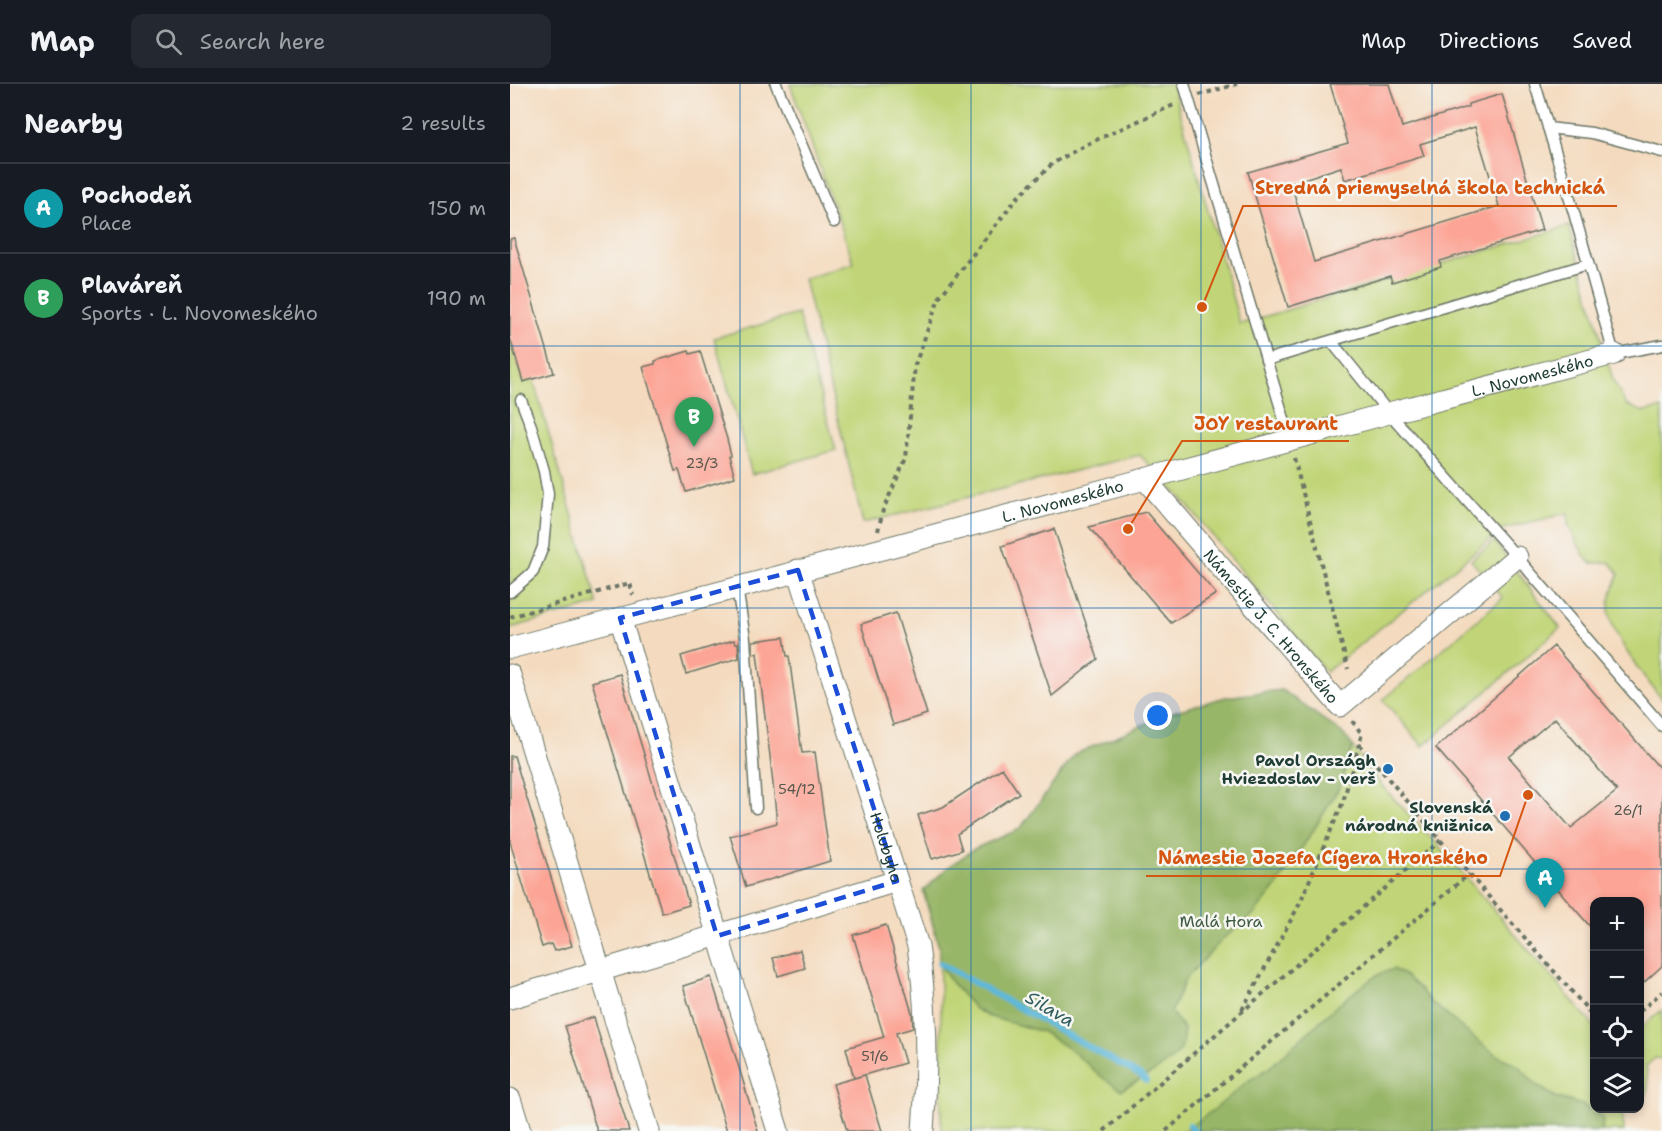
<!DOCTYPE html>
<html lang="en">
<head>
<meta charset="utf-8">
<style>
	body { margin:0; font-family:"Shantell Sans",sans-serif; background:#242831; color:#f1f3f6 }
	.controls { position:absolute; right:18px; bottom:18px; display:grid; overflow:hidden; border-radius:12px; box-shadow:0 3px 9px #0003 }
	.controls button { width:54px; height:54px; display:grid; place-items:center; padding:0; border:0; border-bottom:2px solid #363941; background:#171b24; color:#f1f3f6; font:30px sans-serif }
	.you { position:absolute; left:648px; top:632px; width:21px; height:21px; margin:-15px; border:4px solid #fff; border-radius:50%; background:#1a73e8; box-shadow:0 0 0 9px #1a73e833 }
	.badge { display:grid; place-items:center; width:39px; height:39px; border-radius:50%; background:#ea580c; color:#fff; font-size:20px; font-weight:700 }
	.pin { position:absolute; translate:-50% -50px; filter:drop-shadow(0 2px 3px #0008) }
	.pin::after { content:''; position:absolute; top:32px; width:21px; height:18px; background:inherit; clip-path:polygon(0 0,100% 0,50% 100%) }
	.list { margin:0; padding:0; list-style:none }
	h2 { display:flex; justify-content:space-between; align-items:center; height:78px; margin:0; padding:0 24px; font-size:26px }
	h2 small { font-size:20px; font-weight:400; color:#9ea1a6 }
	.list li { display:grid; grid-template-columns:39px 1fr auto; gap:18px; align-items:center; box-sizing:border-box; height:90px; padding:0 24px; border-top:2px solid #363941 }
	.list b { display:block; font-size:22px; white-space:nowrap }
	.list p { margin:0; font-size:20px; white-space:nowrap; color:#9ea1a6 }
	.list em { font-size:20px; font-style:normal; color:#9ea1a6 }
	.icon { flex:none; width:33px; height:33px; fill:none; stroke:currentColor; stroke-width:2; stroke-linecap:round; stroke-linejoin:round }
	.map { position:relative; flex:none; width:1152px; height:1047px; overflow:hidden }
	header { display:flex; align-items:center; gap:36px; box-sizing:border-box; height:84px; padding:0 30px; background:#171b24; border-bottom:2px solid #363941 }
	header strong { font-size:28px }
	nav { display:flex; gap:33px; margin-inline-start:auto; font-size:21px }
	.search { width:420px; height:54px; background:#242831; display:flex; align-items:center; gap:15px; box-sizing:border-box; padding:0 21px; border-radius:12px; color:#9ea1a6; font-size:22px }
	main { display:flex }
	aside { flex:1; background:#171b24 }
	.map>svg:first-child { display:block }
	.green { fill:#c1d578; stroke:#708956; stroke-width:1.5 }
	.forest { fill:#98b668; stroke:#5c7a4e; stroke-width:1.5 }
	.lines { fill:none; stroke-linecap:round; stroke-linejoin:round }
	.stream { stroke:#5db8db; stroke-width:6 }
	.building { fill:#fca596; fill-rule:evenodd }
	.service-casing { stroke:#6a7465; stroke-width:13 }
	.minor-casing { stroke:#6a7465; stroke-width:23 }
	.path { stroke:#6a7465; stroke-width:4; stroke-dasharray:4.5 4.5; stroke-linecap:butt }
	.service { stroke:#fff; stroke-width:10 }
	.minor { stroke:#fff; stroke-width:21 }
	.marked { fill:none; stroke:#1d4ed8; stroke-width:4.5; stroke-dasharray:12 8; stroke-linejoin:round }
	.grid { fill:none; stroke:#1f6fb2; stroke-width:1.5; stroke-opacity:0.55 }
	.poi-dot { fill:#1f6fb2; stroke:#f6f6f2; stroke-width:2 }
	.labels { text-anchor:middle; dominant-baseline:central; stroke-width:5; stroke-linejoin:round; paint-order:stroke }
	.number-label { font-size:14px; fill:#56574c }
	.street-label { font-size:16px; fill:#1f3d34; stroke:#f6f6f2 }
	.poi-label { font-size:16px; font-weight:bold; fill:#1f3d34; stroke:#f6f6f2; text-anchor:end }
	.park-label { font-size:16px; fill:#3f5b42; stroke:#f6f6f2 }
	.water-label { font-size:18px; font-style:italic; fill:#2e5c5e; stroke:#f6f6f2 }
	.leader { fill:none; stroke:#d45610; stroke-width:2 }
	.callout-dot { fill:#d45610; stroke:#f6f6f2; stroke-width:2 }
	.callout-label { font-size:18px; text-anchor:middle; font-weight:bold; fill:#d45610; stroke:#f6f6f2; stroke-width:5; stroke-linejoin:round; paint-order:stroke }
</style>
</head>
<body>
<header>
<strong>Map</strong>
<div class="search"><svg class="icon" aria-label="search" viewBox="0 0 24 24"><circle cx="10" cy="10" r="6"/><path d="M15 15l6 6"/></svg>Search here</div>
<nav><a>Map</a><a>Directions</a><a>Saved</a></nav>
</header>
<main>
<aside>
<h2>Nearby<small>2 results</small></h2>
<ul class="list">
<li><span class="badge" style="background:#0f9aa8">A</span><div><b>Pochodeň</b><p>Place</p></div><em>150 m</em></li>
<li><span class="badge" style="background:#2e9e5b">B</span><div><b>Plaváreň</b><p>Sports · L. Novomeského</p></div><em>190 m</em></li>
</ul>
</aside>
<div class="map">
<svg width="1152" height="1047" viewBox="0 0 1152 1047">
	<rect width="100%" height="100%" fill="#f6f6f2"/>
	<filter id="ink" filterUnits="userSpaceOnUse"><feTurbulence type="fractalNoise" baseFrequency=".0167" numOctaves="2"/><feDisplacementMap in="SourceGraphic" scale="12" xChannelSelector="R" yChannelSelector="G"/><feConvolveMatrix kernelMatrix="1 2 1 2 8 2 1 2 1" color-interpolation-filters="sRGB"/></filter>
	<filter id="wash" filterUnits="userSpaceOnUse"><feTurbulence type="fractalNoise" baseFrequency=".008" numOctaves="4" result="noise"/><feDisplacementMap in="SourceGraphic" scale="24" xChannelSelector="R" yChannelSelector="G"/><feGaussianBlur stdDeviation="1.35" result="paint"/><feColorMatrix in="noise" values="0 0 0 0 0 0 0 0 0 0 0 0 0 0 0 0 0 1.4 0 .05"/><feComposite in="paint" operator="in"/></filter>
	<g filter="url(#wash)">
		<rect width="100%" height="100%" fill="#f4dbbf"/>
		<path class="green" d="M280,0H662L730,240L1059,142L1103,296L1116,321L1134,328L1152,324V615C1137,597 1100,550 1099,526C1098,514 1105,502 1109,490C1098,472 1098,480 1081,479L1075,473L1064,453L1058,441V429L993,445L816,588L672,415L630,371L353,439L294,195L344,179Z
			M288,230L326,366L242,390L204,254Z
			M0,254L13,298L23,295L88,520L0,544Z
			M984,457L1050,544L913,662L873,616L993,514L961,476Z
			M772,606L832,649L871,701L926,759L1084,942V1024L1127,1025L1115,1027L1112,1026L1114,1047H431V932L429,863L413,807L436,785L464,765L510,745L565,670L663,628L716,613Z
			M1152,926V975L1145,974L1136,982C1138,997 1141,1010 1130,1022V945Z"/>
		<path class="forest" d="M772,606L832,649L843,662L837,678L832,699L803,747L764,806L744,830L713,855L676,894L661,928L674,945C673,951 673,959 671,965C664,979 626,998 611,1006L593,994L562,967L533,948L477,932L465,925L441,898L429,879V863L414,807L436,785L464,765L510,745L565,670L663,628L716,613Z
			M883,885L894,891L908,903L920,917L969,958L987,971L1009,982L1025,1000L1045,1013L1072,1021L1093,1034L1092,1047H674L706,1024L738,997L759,984L832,917L867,891Z"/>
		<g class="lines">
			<path class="stream" d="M429,879L631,992L636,997
				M679,1041L684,1047"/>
		</g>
		<g id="blocks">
			<path class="building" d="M820,0H879L892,43L958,23V20L992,10L1032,146L930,177L931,183L882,198L880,192L778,223L738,88L838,59ZM965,43L989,122L804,178L781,99L831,83L835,96L914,72L910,60Z
				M4,154L44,289L13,298L0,254V155Z
				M179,267L180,270L190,267L217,355L221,371L219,372L225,393L176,408L169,386L165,387L133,283L145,280V277Z
				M636,428L706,510L661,539L579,443Z
				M544,445L588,575L542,612L492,462Z
				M386,529L417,630L383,641L351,540Z
				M274,553L277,572H279L292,669L305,668L320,777L236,803L220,752L267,739L260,672L247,569L243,570V557Z
				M224,556L225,559H228L229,574L176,590L171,572Z
				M1044,562L1152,687V882L1130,902V818H1084V847L926,664ZM1045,634L1107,707L1061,744L999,673Z
				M110,590L179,821L152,829L82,598Z
				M0,672H4L62,862L44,867L41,860L32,863L0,758Z
				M492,684L509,709L447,750L452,766L422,775L408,731L433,723Z
				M376,841L402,929L403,944L386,949L395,979L344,994L336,964L374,953L343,851Z
				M290,866L295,884L268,892L263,874Z
				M201,893L230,987L248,1047H217L173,902Z
				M84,933L89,951L119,1047H87L55,942Z
				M355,991L372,1047H337L323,1000Z"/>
		</g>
	</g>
	<g filter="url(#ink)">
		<use href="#blocks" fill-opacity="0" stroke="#6a7465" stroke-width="1.5"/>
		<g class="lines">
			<defs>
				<path id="service" d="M266,0L324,138
					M674,0L780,355
					M1025,0L1064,129L1104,270L1152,261
					M1038,44L1082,49L1152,68
					M821,257L879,329L1007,473L1152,642
					M756,276L1078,180
					M227,503L235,555L246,724
					M0,508L23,488L33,463L38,410L34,387L21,342L11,316"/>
				<g id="minor">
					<path id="s1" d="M635,395L830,622L1007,473"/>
					<path id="s2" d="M288,486L408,862C417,924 418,985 413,1047"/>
					<path d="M110,534L268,1047"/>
					<path id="s3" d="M0,564L635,395L879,329L1104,270"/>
					<path d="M0,591L139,1047"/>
					<path d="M0,914L387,797"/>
					<path d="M0,1015L10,1047"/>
				</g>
			</defs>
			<use href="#service" class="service-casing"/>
			<use href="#minor" class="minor-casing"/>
			<path class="path" d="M689,11L727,0
				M784,374L838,585
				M368,447L373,426L396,374L405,281L429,214L507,114L542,80L575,61L666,20
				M0,533L120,499L123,511
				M842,637L852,650L849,660L959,790L1084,933
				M732,926L789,821L833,718L849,660
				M1130,927L1152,908
				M594,1047L931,756
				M656,1047L959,790"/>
			<use href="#service" class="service"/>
			<use href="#minor" class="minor"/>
		</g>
	</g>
	<path class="marked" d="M288,486L387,797L207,852L110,534Z"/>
	<path class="grid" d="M230,0V1047M461,0V1047M691,0V1047M922,0V1047M0,262H1152M0,524H1152M0,785H1152"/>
	<g class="poi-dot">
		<circle cx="878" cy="685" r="6"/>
		<circle cx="995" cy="732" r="6"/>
	</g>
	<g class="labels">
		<g class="number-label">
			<text x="192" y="379">23/3</text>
			<text x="287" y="705">54/12</text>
			<text x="1118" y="726">26/1</text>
			<text x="365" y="972">51/6</text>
		</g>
		<g class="street-label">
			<text stroke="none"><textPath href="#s3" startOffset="1058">L. Novomeského</textPath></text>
			<text stroke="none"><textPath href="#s3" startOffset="572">L. Novomeského</textPath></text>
			<text stroke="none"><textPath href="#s1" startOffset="194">Námestie J. C. Hronského</textPath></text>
			<text stroke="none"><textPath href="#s2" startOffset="291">Holubyho</textPath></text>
		</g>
		<g class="poi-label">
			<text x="866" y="676">Pavol Országh<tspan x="866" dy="18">Hviezdoslav - verš</tspan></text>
			<text x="983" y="723">Slovenská<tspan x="983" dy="18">národná knižnica</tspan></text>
		</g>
		<g class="park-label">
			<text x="711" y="837">Malá Hora</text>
		</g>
		<g class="water-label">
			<text transform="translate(540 925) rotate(30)">Silava</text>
		</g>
	</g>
	<path class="leader" d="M692 223L733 122H1107M618 445L672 357H839M1018 711L990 792H636"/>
	<g class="callout-dot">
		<circle cx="692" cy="223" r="6"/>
		<circle cx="618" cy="445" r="6"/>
		<circle cx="1018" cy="711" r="6"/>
	</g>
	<g class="callout-label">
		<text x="920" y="110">Stredná priemyselná škola technická</text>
		<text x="756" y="346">JOY restaurant</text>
		<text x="813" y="780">Námestie Jozefa Cígera Hronského</text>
	</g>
</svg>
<div class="controls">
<button>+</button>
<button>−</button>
<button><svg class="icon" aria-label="locate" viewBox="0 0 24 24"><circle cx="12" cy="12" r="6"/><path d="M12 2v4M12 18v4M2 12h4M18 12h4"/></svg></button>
<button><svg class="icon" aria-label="layers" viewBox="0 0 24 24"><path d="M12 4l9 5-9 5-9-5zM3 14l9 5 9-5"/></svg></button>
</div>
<div class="you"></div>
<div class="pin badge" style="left:1035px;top:824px;background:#0f9aa8">A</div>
<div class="pin badge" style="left:184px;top:363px;background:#2e9e5b">B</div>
</div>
</main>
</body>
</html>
